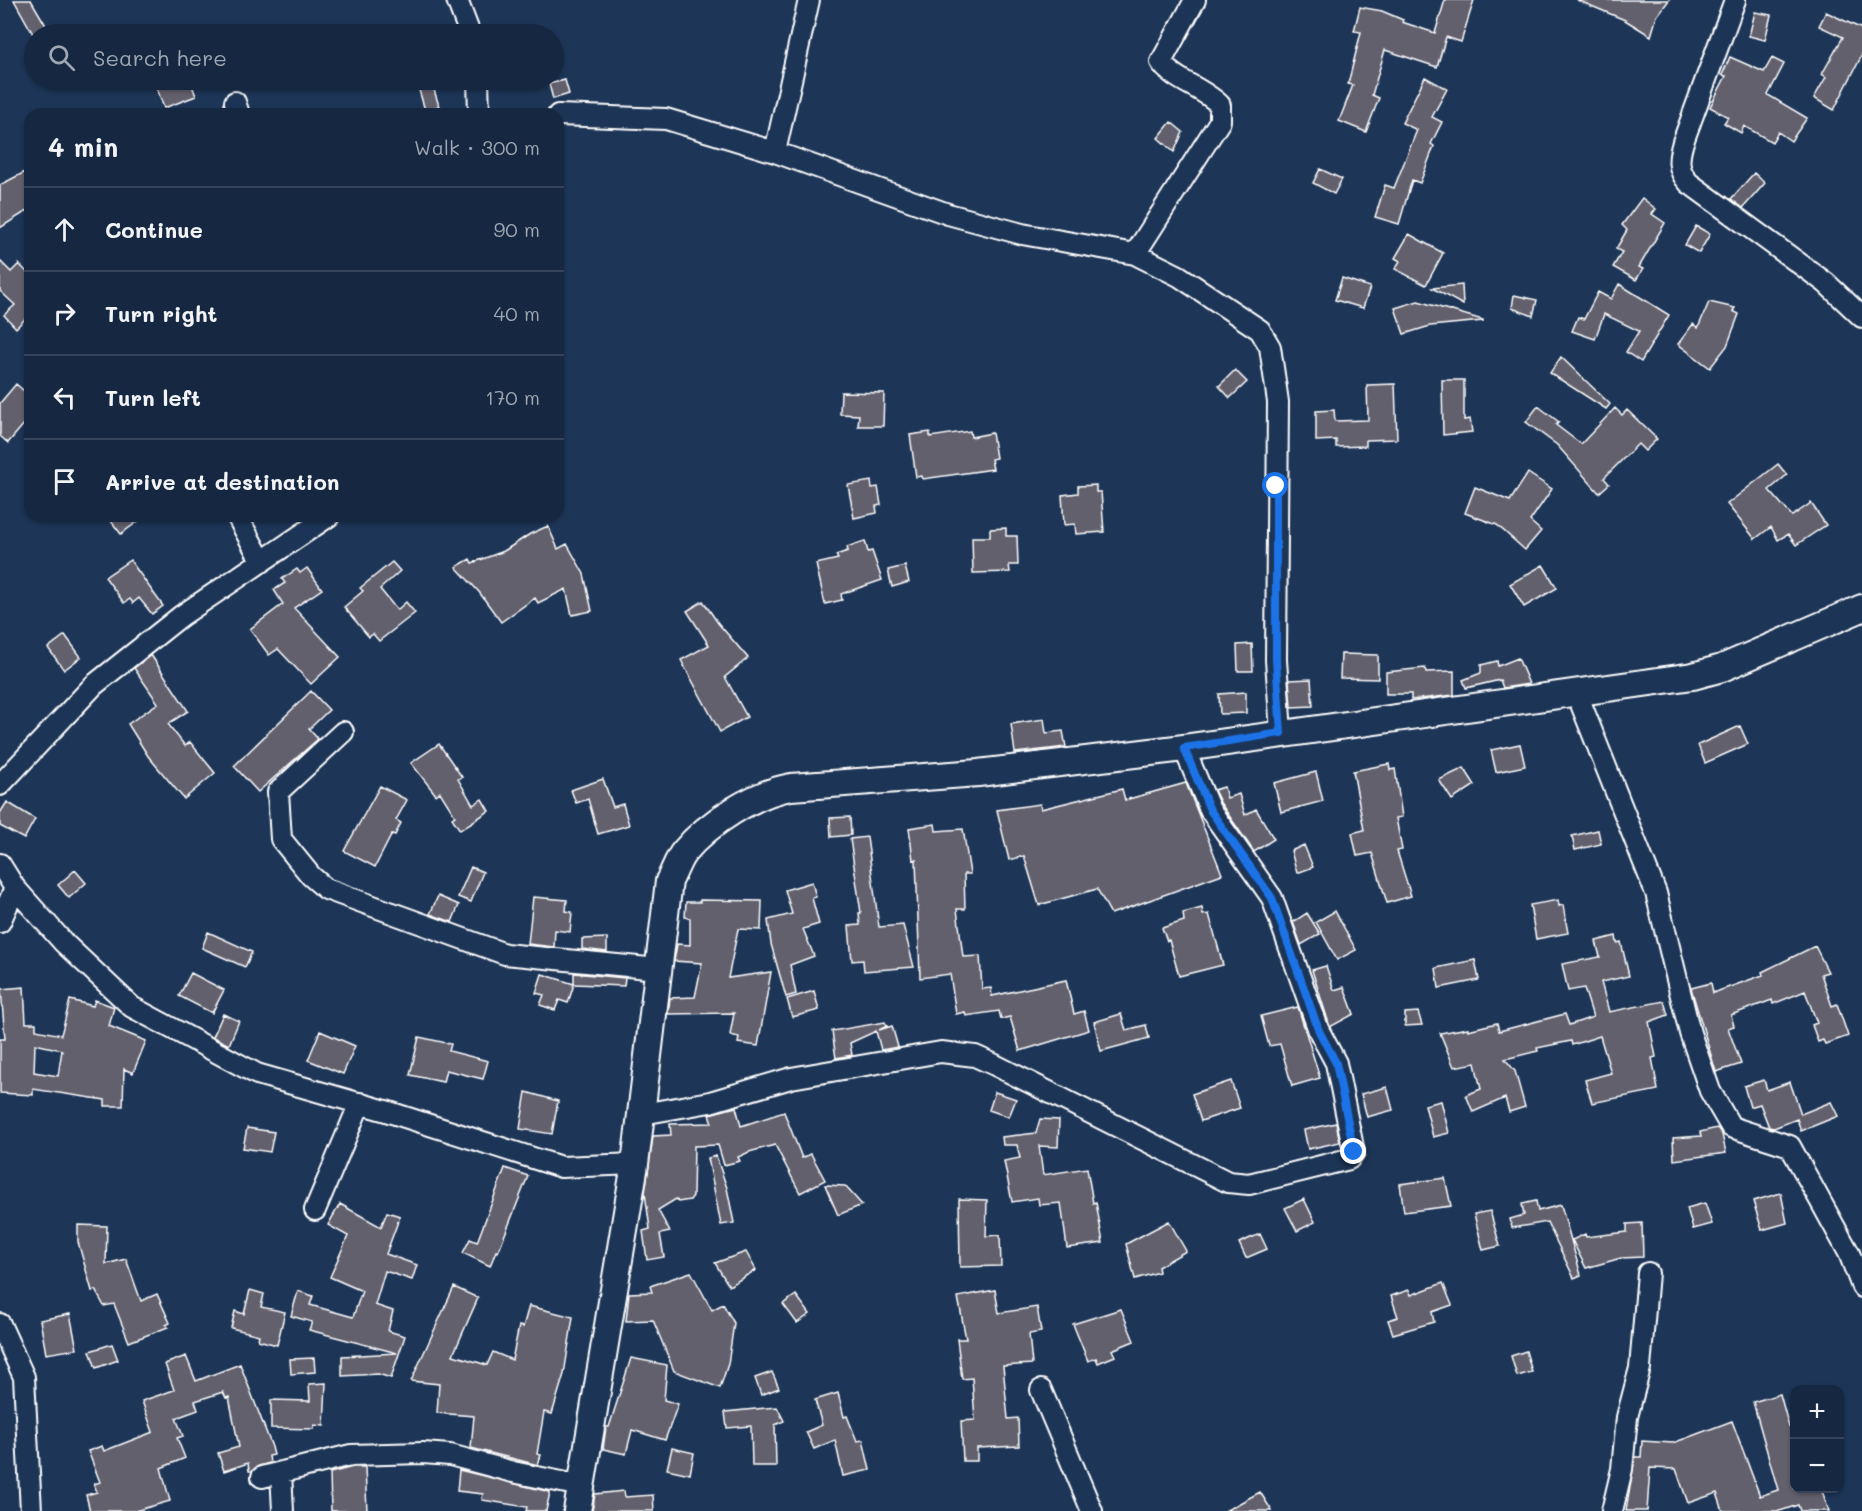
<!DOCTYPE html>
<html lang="en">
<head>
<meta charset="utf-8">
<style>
	body { margin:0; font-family:Mali,sans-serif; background:#1f3048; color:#f1f3f6 }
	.controls { position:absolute; right:18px; bottom:18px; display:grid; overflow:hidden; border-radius:12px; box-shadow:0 2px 4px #0004 }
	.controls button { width:54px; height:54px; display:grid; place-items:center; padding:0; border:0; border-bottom:2px solid #35445a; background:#162841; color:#f1f3f6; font:30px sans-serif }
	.stop { position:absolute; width:18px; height:18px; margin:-14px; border:4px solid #1a73e8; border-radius:50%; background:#fff }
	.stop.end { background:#1a73e8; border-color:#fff; box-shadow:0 2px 6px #0008 }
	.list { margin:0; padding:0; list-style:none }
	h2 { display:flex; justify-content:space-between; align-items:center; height:78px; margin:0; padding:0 24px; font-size:26px }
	h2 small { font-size:20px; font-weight:400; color:#9ea6b1 }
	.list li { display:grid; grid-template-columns:39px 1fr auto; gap:18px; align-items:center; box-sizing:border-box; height:84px; padding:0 24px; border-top:2px solid #35445a }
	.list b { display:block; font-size:22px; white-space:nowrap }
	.list em { font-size:20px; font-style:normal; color:#9ea6b1 }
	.icon { flex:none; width:33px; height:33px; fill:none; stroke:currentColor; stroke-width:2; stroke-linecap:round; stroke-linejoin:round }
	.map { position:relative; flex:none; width:1862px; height:1511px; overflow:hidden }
	.search { position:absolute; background:#162841; box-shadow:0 2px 4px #0004; left:24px; top:24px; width:540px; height:66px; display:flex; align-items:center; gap:15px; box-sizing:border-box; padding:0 21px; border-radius:33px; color:#9ea6b1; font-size:22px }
	.panel { position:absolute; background:#162841; box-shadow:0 2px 4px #0004; left:24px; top:108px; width:540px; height:414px; border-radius:18px }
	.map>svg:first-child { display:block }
	.building { fill:#63606d; stroke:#fff; stroke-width:1.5; fill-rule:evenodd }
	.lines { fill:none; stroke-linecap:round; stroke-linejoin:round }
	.minor-casing { stroke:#fff; stroke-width:24 }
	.tertiary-casing { stroke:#fff; stroke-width:30 }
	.minor { stroke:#1d3557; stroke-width:20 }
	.tertiary { stroke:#1d3557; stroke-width:26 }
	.route { stroke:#1a73e8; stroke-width:8 }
</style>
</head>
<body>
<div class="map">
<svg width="1862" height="1511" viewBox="0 0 1862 1511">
	<rect width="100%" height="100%" fill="#1d3557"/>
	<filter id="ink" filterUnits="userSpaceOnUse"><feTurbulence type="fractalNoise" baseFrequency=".0167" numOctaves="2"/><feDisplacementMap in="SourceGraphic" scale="12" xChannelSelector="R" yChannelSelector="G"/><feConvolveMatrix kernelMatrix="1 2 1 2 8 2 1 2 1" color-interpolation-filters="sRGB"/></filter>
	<g filter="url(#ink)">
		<path class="building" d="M14,0H31L51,34H33Z
			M1445,0H1474L1461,42L1446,37L1437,67L1385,50L1372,95L1379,98L1366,132L1339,121L1353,85L1348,84L1361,32L1354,31L1360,7L1382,11L1403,20L1402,22L1435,33Z
			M1577,0H1669L1657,16L1651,36L1625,20Z
			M1755,12L1771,15L1765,40L1749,36Z
			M1826,12L1862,29V55L1834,110L1814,98L1826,77L1822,74L1843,37L1819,26Z
			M1730,57L1764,72L1772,58L1784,64L1768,95L1807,118L1791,141L1778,132L1772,142L1744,126L1741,133L1724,123L1728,117L1710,107L1726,76L1722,75Z
			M1425,77L1447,89L1432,117L1442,122L1431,144L1434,146L1420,183L1412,180L1399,224L1375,217L1385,185L1394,188L1417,130L1402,123Z
			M154,80H190L196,96L164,108Z
			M416,80H431L439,106L425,110Z
			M565,80L569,94L553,99L549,84Z
			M1171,122L1183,132L1174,152L1158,138Z
			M1320,169L1342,179L1334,194L1313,183Z
			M25,172L30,182V209L0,228V185Z
			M1754,173L1765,183L1743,208L1731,199Z
			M1642,198L1656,209L1652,214L1665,223L1639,267L1643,269L1636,280L1613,267L1622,252L1616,249L1627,230L1622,225Z
			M1696,226L1710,234L1699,253L1685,245Z
			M1409,234L1443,253L1426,285L1395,269L1400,261L1395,258Z
			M0,261L11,272L19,264L30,275V320L27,317L16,328L4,315L15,305L0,291Z
			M1342,278L1370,287L1363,308L1335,300Z
			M1619,284L1669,315L1641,362L1626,352L1639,331L1604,314L1595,339L1572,331L1578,317L1584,319L1598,292L1611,299Z
			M1462,285L1463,305L1432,288Z
			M1514,295L1537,300L1533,316L1512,308Z
			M1418,301L1483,320V321L1430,326L1404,334L1395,308Z
			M1709,302L1735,308L1733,311L1739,314L1727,346L1710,368L1678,344L1693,324L1698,328Z
			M1561,357L1610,404L1606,409L1550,373Z
			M1235,370L1247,382L1230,398L1219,386Z
			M1442,380H1464V420L1470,419L1472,432L1443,435Z
			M16,384L30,396V417L8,443L0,436V403Z
			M1395,384L1397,439L1366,440V446L1336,447V440L1316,441V411L1334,410L1335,421L1368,420L1367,385Z
			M841,392L884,393L883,426H858L859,415L840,414Z
			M1538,406L1559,422L1556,425L1581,444L1615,408L1622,415L1627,410L1657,439L1645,451L1638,444L1604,478L1609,484L1599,493L1557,445L1526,422Z
			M970,431L971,437L992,433L996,458L991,459L993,469L923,479L922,476L916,477L910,435L930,432V437Z
			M1778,464L1787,475L1769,490L1792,516L1811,503L1826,525L1796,545L1788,534L1778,540L1771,527L1755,539L1727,504Z
			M1528,473L1552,489L1530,521L1541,531L1525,550L1497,525L1465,513L1475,487L1510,501Z
			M871,481L872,488L878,487L881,505L876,506L877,513L854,518L848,485Z
			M1096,485V492H1101L1104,532L1076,534L1075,524L1064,525L1062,495L1078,493V486Z
			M107,516H145L121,534Z
			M548,526L558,549L567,544L584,574L592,611L572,615L566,589L538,603L535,598L501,622L479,592L456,567L470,559L472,563L504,551L530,534Z
			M1006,528V536H1017L1018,565H1009L1010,572L973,573L972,537H990V529Z
			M865,541L868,552L872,551L882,580L841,594L842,600L825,604L816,564L838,559L836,555L848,551L847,547Z
			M130,560L163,606L152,614L139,598L133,603L130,599L124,603L105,577Z
			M392,562L400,571L380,589L397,610L406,602L415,613L379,641L373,634L369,637L344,607L363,591L360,588Z
			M1543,565L1557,588L1524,607L1510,584Z
			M905,566L909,582L892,587L888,570Z
			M307,568L322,589L294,608L340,657L311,684L278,649L269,655L250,629L283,604L274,590L285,583L282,579L297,569L300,573Z
			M703,601L718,623L748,658L725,677L747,717L720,732L681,660L709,645L687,611Z
			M65,635L81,657L64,670L48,648Z
			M1252,644L1253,671H1238L1237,645Z
			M1341,654L1378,655V679L1340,678Z
			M151,655L188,711L168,724L185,746L190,742L215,773L184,799L148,756L128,724L158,703L134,668Z
			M1518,658L1529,684L1503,688L1500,680L1466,688L1463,680L1481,673V665L1497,661L1498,666Z
			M1425,668L1426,672L1454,671V695L1411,700V694H1386V672Z
			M1311,679L1313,706L1291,707L1289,680Z
			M311,691L329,710L309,729L318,739L258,792L234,766Z
			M1246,692V713L1220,714L1219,694Z
			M1044,719L1046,733L1063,731L1066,747L1015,753L1011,724Z
			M1740,726L1748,744L1705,763L1698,745Z
			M439,744L462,777L458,779L473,805L482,799L489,811L460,830L452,818L455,816L440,792L436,795L411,763Z
			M1520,744L1525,766L1496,772L1491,750Z
			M1389,764L1390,770L1395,769L1402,817L1396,818L1402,850L1397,851L1411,896L1387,903L1372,853L1357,856L1352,833L1364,830L1353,771Z
			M1464,768L1475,785L1452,800L1439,780Z
			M1316,772L1323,801L1281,812L1274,783Z
			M603,779L613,807L623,804L629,825L598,834L588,799L576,803L571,790Z
			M1186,783L1222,874L1111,914L1097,889L1039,905L1024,856L1009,860L997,810L1040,804L1041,809L1122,789L1125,800Z
			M380,786L407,800L396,820L401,823L395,835L392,834L375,867L344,851Z
			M1224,787L1227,798L1239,794L1245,815L1256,809L1274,839L1254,852L1221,804L1214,790Z
			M7,802L35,819L24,839L0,826V813Z
			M850,817L851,835L831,837L830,818Z
			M935,824L936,831L963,829L970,874H964L965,909H957L963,957L980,956L982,989L991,988L992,996L1066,980L1074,1014L1084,1011L1089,1030L1020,1051L1010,1017L1001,1019L999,1011L966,1016L965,1012L956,1014L950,974L920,978L916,859L913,860L909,828Z
			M1598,830L1601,844L1575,850L1572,836Z
			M867,837L879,927L903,925L914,967L864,971L863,960L852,961L849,926L860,925L859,913H861L850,839Z
			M1304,845L1313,867L1297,873L1291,851Z
			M471,867L483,872L471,902L458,897Z
			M75,870L86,883L69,898L58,885Z
			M812,882L816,897L812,898L819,924L803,929L814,956L790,965L796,994L786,997L771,944L768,920L792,914L785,890Z
			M438,896L459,905L452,922L430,914Z
			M533,897L567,900L566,911L572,912L570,932L555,930L554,947L528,944Z
			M700,900L762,901L761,930L738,929L728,978L771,972L758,1046L738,1043L739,1037L730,1035L734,1013L668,1014L670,998L695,997L702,963L674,961L677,944L690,945V918L685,917L686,902H700Z
			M1558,900L1559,906L1563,905L1568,933L1536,939L1530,905Z
			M1202,908L1203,915L1209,914L1223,965L1179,976L1169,940L1167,941L1162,928L1184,921L1183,913Z
			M1335,911L1356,950L1337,960L1316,922Z
			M1307,913L1320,934L1301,945L1293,922Z
			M208,932L252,952L245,967L202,948Z
			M1616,936L1617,943L1621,942L1629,976L1601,982L1609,1012L1664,1001L1668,1015L1649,1022L1656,1057L1652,1058L1658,1090L1592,1103L1585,1080L1611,1073L1600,1036L1572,1045L1571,1041L1537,1048L1538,1051L1505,1059L1515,1071L1525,1107L1509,1112L1505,1098L1473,1112L1466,1095L1481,1089L1475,1063L1454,1067L1440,1033L1468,1028V1030L1497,1023L1499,1031L1565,1014L1569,1025L1593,1017L1584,988L1568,991L1562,964L1600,957L1596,941Z
			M607,938V952L582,949V939Z
			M1815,946L1828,972L1821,974L1832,1006L1837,1004L1848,1036L1825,1044L1823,1040L1818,1042L1812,1025L1817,1023L1805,991L1773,1004L1772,1000L1731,1015L1734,1026L1728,1028L1741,1064L1716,1072L1691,988L1711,983L1713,993L1763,975L1762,972Z
			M1475,960L1479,980L1439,988L1436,968Z
			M1326,966L1334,990L1344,987L1354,1014L1330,1027L1312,970Z
			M191,973L224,990L212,1013L179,996Z
			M574,973L625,978L624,986L574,984Z
			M542,974L574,984L568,1003L559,1000L555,1010L540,1005L544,995L536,993Z
			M24,987L26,1023H36V1030L61,1035L70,1000L93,1006L95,1000L114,1007L109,1026L146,1041L133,1073L124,1069L123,1106H105V1100L33,1089V1095L0,1093V1039H5L1,989ZM35,1044L62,1050L58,1076L34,1072Z
			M814,991L819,1010L792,1017L787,999Z
			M1298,1007L1320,1078L1292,1086L1280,1044L1269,1046L1261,1016Z
			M1418,1012L1422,1025L1405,1026V1013Z
			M223,1014L239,1021L229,1045L213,1037Z
			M1121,1014L1126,1030L1146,1025L1149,1038L1101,1051L1094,1022Z
			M885,1022L887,1026L879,1030L892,1026L898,1047L881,1050L876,1031L850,1043L852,1055L836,1058L832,1031Z
			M320,1031L355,1046L343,1074L308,1060Z
			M419,1037L451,1044L449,1051L488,1061L483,1079L446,1070L443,1082L410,1075Z
			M1764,1080L1767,1090L1790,1082L1801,1114L1831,1102L1838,1116L1801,1131L1797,1119L1774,1128L1769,1127L1760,1104L1750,1107L1744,1086Z
			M1231,1081L1240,1108L1201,1121L1192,1094Z
			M1387,1087L1393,1110L1367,1117L1361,1094Z
			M526,1092L558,1101L552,1134L520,1129Z
			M995,1092L1016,1099L1009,1117L989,1110Z
			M1441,1101L1449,1133L1433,1137L1425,1105Z
			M736,1107L741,1126L784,1112L802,1158L811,1154L825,1180L800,1193L775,1145L749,1152L738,1157L740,1161L724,1165L718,1145L694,1146L693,1196L690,1200L678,1202L676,1199L658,1210L670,1232L660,1234L664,1257L647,1260L643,1231L650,1229L645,1193L653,1136L671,1135L670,1124L712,1123L709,1114Z
			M1040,1119L1059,1120L1058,1147L1039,1146L1043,1175L1087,1168L1093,1203L1096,1202L1103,1243L1067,1248L1061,1203L1039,1205L1038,1198L1012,1202L1004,1161L1020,1158L1017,1145H1003L1002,1137L1036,1133Z
			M1336,1123L1340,1142L1308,1149L1304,1130Z
			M247,1128L274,1132L270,1152L243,1148Z
			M1717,1128L1722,1134L1726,1153L1674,1160L1673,1138L1701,1136L1700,1132Z
			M716,1156L727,1188L734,1223L721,1225L708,1158Z
			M505,1168L528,1176L498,1252L496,1251L490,1266L463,1253L470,1239L477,1242Z
			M1445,1178L1451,1206L1404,1212L1400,1184Z
			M825,1185L845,1186L862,1205L838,1215Z
			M1781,1193L1787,1223L1762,1230L1753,1201Z
			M959,1199L987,1200L986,1236L1000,1235L1001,1266L960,1267Z
			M1304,1199L1315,1222L1297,1231L1285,1208Z
			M1536,1201L1538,1211L1561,1205L1581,1275L1574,1278L1547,1222L1512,1228L1510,1219L1524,1215L1522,1204Z
			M1705,1203L1712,1224L1693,1229L1687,1208Z
			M340,1204L381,1227L387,1212L400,1216L386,1254L417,1265L412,1280L385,1271L375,1305L393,1311L388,1331L405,1336L391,1378L378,1374L342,1376V1356L397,1353L309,1330L312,1322L291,1316L298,1291L313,1296L310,1305L353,1317L362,1291L330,1277L348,1236L328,1225Z
			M1490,1211L1500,1246L1483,1250L1474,1214Z
			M1169,1221L1186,1251L1158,1267L1159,1272L1135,1279L1126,1244Z
			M1642,1223L1643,1257L1621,1258L1586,1268L1572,1240L1585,1234L1586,1237L1627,1232V1224Z
			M78,1225L107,1226L106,1264L126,1259L141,1301L157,1294L170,1323L166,1325L168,1327L129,1342L114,1304L104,1306L95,1290L92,1291L78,1242Z
			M1260,1234L1267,1249L1246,1258L1239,1243Z
			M746,1252L756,1270L729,1286L715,1263Z
			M691,1272L712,1310L723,1304L734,1323L728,1364L720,1388L674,1371L653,1320L626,1321L629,1293L652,1292L650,1286Z
			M1443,1283L1452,1305L1432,1312L1434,1322L1393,1334L1388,1320L1398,1317L1391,1296L1409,1290L1411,1295Z
			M454,1287L478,1298L453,1355L487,1365L493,1352L512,1360L519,1326L523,1327L529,1306L573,1317L564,1374L552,1414L544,1412L537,1454L541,1455L538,1465L471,1448L474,1416L437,1413L439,1384L411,1381Z
			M250,1290L264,1294L261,1307L285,1312L277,1345L258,1340L259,1335L231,1328L235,1311L244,1314Z
			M995,1290L999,1313L1037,1307L1041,1332L1029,1334L1032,1364L1003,1366L1008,1419L1018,1418L1019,1446L977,1448V1461H963L961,1421L975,1420L972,1378L962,1379L957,1339H966L958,1297Z
			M796,1295L810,1314L797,1323L783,1304Z
			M1121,1309L1134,1341L1112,1350L1115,1356L1098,1363L1096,1358L1088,1361L1073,1324Z
			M70,1314L77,1349L46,1354L40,1320Z
			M112,1344L118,1360L96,1368L90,1351Z
			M1526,1351L1532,1372L1517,1376L1511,1356Z
			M186,1356L196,1381L240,1364L272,1447L274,1455L269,1456L270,1463L259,1466L252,1471H249L248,1463L224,1471L218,1453L239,1447L229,1397L226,1398L223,1392L195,1401L198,1410L176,1418L183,1436L177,1438L185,1458L161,1468L170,1501L135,1511H90L86,1495L97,1492L94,1484L100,1482L88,1451L102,1446L104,1451L153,1432L142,1401L174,1390L165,1364Z
			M314,1358L315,1372L291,1374L290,1359Z
			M631,1358L667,1365L664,1400L678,1404L665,1440L632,1430L626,1454L603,1449L606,1427H609Z
			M772,1372L779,1388L761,1395L755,1378Z
			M326,1383L324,1426L314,1425V1429L271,1428V1400L310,1401L309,1384Z
			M838,1393L844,1417L847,1416L857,1441L863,1440L870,1470L843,1476L835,1440L814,1449L806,1432L822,1425L815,1400Z
			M1780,1394L1789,1427L1791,1426L1794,1438V1488H1821L1829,1511H1800L1798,1505L1780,1511H1723L1717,1493L1688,1503L1676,1469L1650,1468L1647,1511H1626L1635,1457H1641L1642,1441L1673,1443L1732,1421L1760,1496L1778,1490L1753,1402Z
			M777,1407L784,1421L775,1425L776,1466H752L751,1426L727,1428L725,1412Z
			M672,1448L694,1453L690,1474L667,1469Z
			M353,1467H365L367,1511H331L330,1473Z
			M459,1470L550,1492L546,1511H526L527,1507L482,1500L483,1494L457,1491Z
			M624,1491L625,1497L653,1495L654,1511H592L595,1494Z
			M1260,1492L1272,1511H1225Z"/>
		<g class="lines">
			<defs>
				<path id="minor" d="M457,0L470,34
					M1735,0L1683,142C1678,159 1677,170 1689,183L1826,283L1862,317
					M478,80L479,114
					M235,102L239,114
					M558,115L666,119L775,152L948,214L1022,234L1135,254L1179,276L1260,330L1270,347L1278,402L1276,660L1281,733
					M775,152L809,0
					M1135,254L1220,121V105C1205,89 1171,79 1161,62L1195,0
					M237,516L262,562
					M1577,694L1656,893L1690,1033L1710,1091L1731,1127L1790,1146L1849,1253L1862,1287
					M343,732L278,792L281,839L311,876L326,889L505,954L658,969
					M0,785L94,685L181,616L329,516
					M0,864L15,888L0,922
					M15,888L64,943L132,1007L257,1074L386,1111L561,1167L635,1164
					M642,1114L710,1102L791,1078L941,1052L975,1056L993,1064L1228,1182L1249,1184L1349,1159L1354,1152L1336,1063L1319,1031L1272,898L1210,810L1184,748
					M315,1210L360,1103
					M0,1324L24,1377L31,1511
					M1041,1390L1092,1511
					M281,1472L283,1511
					M262,1477L351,1455L423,1453L450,1455L513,1472L581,1486
					M1612,1511L1622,1469L1627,1417L1640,1368L1648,1273"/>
				<path id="tertiary" d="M577,1511L635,1164L669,881C674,872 678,859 684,852C708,823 755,793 791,787L978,773L1184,748L1693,676L1722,668L1862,608"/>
			</defs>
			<use href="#minor" class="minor-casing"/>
			<use href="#tertiary" class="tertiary-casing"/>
			<use href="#minor" class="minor"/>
			<use href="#tertiary" class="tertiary"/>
		</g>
	</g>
	<g class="lines" filter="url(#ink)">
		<path class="route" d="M1276,486V660L1281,733L1184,748L1210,810L1272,898L1319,1031L1336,1063L1354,1152"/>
	</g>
</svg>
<div class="controls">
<button>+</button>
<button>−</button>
</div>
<div class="stop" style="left:1276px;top:486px"></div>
<div class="stop end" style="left:1354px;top:1152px"></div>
<div class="search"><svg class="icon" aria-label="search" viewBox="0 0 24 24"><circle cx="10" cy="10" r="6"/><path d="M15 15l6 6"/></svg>Search here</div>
<section class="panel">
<h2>4 min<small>Walk · 300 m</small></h2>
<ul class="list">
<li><svg class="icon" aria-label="ahead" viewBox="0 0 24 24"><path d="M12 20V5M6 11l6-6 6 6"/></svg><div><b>Continue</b></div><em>90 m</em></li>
<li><svg class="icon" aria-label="right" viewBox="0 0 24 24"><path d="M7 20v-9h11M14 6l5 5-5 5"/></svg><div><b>Turn right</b></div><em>40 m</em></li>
<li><svg class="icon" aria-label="left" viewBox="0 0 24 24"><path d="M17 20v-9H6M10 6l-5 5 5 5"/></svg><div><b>Turn left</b></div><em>170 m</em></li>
<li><svg class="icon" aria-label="arrive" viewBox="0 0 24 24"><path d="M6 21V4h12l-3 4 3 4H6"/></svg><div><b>Arrive at destination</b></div></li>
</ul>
</section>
</div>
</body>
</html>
